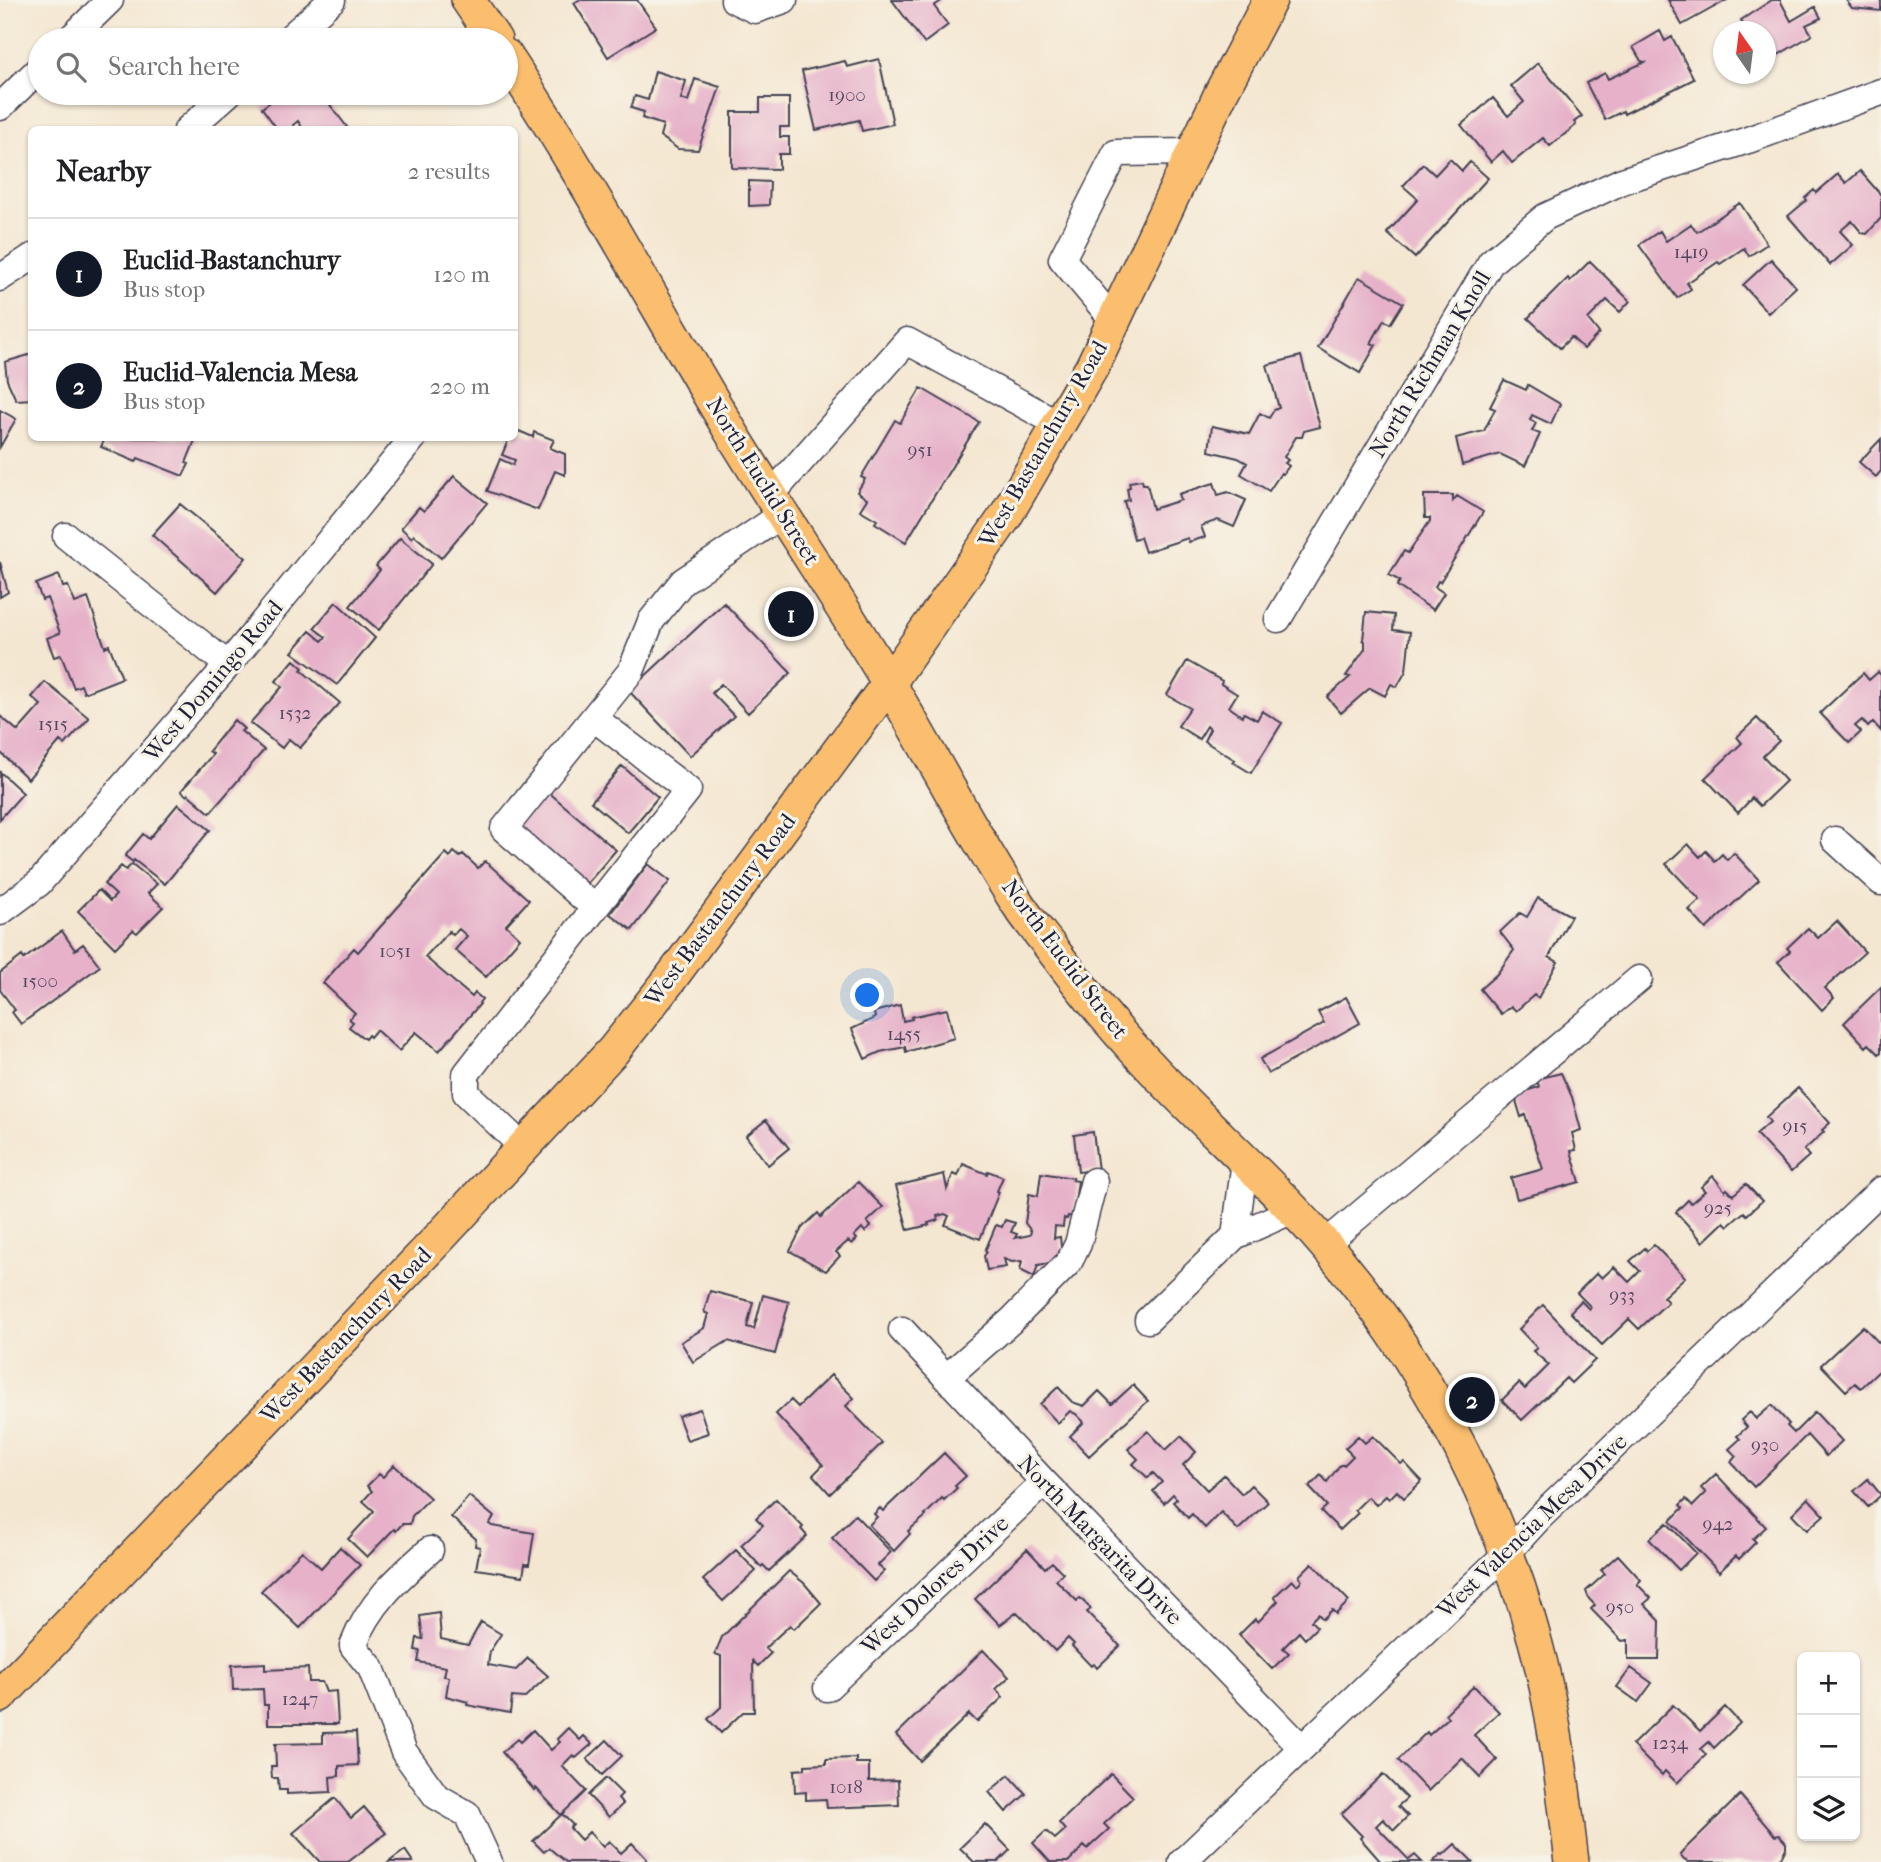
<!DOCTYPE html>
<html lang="en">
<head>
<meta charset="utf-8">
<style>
	body { margin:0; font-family:"IM FELL French Canon",serif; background:#f6f6f6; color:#202124 }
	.controls { position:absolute; right:21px; bottom:21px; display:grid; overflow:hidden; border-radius:10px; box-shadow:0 2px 5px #0004 }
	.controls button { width:63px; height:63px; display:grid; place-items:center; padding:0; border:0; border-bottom:2px solid #e0e0e0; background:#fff; color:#202124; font:35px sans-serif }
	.compass { position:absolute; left:1713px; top:21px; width:63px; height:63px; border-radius:50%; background:#fff; box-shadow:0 2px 5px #0004; rotate:346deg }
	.you { position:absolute; left:868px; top:996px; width:24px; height:24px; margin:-18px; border:5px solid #fff; border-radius:50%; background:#1a73e8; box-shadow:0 0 0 10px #1a73e833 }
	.badge { display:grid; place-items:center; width:46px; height:46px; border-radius:50%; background:#111827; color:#fff; font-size:23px; font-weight:700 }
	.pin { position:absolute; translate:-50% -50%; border:4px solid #fff; box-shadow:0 2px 7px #0006 }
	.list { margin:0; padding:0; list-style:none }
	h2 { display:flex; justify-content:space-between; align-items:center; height:91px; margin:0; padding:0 28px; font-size:30px }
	h2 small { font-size:23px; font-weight:400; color:#757577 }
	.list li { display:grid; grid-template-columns:46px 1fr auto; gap:21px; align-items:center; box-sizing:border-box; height:112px; padding:0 28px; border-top:2px solid #e0e0e0 }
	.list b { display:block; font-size:26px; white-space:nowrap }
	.list p { margin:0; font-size:23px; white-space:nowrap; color:#757577 }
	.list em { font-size:23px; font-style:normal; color:#757577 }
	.icon { flex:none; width:38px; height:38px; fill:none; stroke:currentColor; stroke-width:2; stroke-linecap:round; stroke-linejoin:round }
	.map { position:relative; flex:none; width:1881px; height:1862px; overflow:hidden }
	.search { position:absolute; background:#fff; box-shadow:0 2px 5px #0004; left:28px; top:28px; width:490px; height:77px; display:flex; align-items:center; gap:18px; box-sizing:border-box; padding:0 24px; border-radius:38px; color:#757577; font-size:26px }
	.panel { position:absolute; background:#fff; box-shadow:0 2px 5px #0004; left:28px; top:126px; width:490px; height:315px; border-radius:10px }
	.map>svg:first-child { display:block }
	.building { fill:#e6b1c9 }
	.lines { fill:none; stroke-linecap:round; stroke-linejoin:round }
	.minor-casing { stroke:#424052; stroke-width:29 }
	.major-casing { stroke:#424052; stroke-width:36 }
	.minor { stroke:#fff; stroke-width:26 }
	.major { stroke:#fbbe6e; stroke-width:33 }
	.labels { text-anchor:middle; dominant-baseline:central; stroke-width:6; stroke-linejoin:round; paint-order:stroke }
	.number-label { font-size:19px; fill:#53465e }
	.street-label { font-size:23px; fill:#22223b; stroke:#f7f3e8 }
</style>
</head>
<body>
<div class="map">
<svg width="1881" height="1862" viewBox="0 0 1881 1862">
	<rect width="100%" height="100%" fill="#f7f3e8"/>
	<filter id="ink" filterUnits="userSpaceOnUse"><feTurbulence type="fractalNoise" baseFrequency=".0143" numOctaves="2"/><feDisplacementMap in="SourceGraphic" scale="14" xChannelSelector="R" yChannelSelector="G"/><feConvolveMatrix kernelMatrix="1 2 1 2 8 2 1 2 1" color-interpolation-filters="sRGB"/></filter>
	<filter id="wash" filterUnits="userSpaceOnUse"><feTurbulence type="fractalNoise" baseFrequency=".00686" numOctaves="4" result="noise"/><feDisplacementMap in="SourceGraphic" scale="28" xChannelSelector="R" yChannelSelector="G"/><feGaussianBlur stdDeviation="1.57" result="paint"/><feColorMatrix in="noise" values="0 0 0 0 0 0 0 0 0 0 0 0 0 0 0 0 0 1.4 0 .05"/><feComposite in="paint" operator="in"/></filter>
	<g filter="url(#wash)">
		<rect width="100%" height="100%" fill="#f4e7d1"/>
		<g id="blocks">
			<path class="building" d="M579,0H637L656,27L608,57L574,3Z
				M892,0H943L934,6L948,25L924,43Z
				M1668,0H1727L1682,25Z
				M1772,0H1780L1791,21L1815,7L1821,18L1806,25L1812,35L1766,62V32H1747L1741,20Z
				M1846,0H1881V11L1852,8Z
				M1660,31L1665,41L1672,37L1694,79L1624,114L1623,111L1605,120L1586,83L1605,73L1608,79L1645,62L1641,61L1633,47Z
				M879,59L893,124L862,131L859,120L816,130L802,71L845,61L847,67Z
				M1538,63L1582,116L1574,122L1576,125L1550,146L1543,138L1512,163L1503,151L1491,162L1461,125L1493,98L1508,116L1524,102L1511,86Z
				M655,71L686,81L681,99L688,101L695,79L720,87L698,150L678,149L660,136L663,125L642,118L644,112L631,108L635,96L648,100Z
				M283,93H321L347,127L343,130H304L298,121L293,125L294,127L292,130H278L262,108Z
				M760,98H789V127H780V137H789V154H779V169L732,168V112H760Z
				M1450,159L1462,171L1470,162L1488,178L1415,258L1387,233L1418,199L1403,186L1423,164L1435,175Z
				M1860,171L1881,195V218L1867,234L1862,233L1852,221L1840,231L1853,245L1830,265L1788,216L1807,200L1805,198L1814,190L1816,193L1838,174L1846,183Z
				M749,181L770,182L769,205L749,206Z
				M1740,203L1767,244L1749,256L1744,248L1720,264L1718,262L1687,283L1691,289L1677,298L1639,245L1660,231L1666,241L1691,224L1697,232Z
				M1771,259L1796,287L1768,313L1743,285Z
				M1590,261L1630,301L1620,312L1607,300L1588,319L1599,333L1584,349L1571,337L1560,348L1528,318L1568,278L1570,281Z
				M1359,277L1403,303L1390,324L1384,320L1371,343L1376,345L1360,373L1318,348Z
				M32,354V399L16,400L7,380L5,362Z
				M1301,356L1320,427L1304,431L1302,437H1296L1284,457L1288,460L1285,463L1289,466L1283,474L1281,473L1269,491L1241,474L1247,463L1238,458L1209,451L1212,426L1249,434L1260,413L1269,418L1274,410L1279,408L1267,365Z
				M1504,380L1526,390L1528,385L1560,404L1551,424L1532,415L1530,420L1536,423L1532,431L1540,434L1525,466L1500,454L1462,465L1456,438L1484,431L1495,409L1490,407Z
				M921,388L979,422L906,542L875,523L877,520L860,510L867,499L857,492L865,479L861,477L895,420L900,423Z
				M0,410L16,419L0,447Z
				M514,429L533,437L534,432L554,440L550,448L565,454V475L555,471L538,510L487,491L500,459L513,465L515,460L502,455L509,438H514Z
				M105,438H196L186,463L189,464L183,476L138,458L136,462L101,447Z
				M1881,439V471L1876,477L1859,462Z
				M454,476L487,503L441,558L414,535L412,538L401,528L419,507L424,511Z
				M1142,480L1143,484H1147L1153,509L1181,500L1179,494L1214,483L1218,495L1228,492L1246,500L1234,527L1218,520L1201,526L1205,537L1189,542L1188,538L1145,552L1140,537L1134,539L1124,501L1129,500L1127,488L1130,487L1129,482Z
				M1424,495H1453V501L1457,496L1483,512L1440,582L1438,581L1435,587L1444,593L1433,610L1397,586L1400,581L1389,575L1404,551L1408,553L1430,521V518H1425Z
				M180,504L246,558L217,592L152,535Z
				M400,538L432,564L379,630L350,606L380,570L376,566Z
				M0,562L8,592L0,597Z
				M59,575L63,587L68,586L75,603L88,598L105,647L109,645L122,678L84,693L81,685L74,688L61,655L54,657L47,638L60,633L47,598L42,600L36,584Z
				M336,602L375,638L337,685L292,652L310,631L322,641L326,637L314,628Z
				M724,603L791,673L748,713L721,684L712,693L734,716L690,756L629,691Z
				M1366,612L1394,615L1393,630L1410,632L1406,671L1397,687L1391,684L1385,696L1370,688L1341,713L1327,697L1350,677L1346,676L1365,649V641L1363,640Z
				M294,660L303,668L301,670L340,703L300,748L289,739L282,748L250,723L282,687L276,681Z
				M1187,661L1222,681L1221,684L1237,694L1229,707L1242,716L1244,713L1257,720L1262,711L1282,723L1251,773L1233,762L1235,760L1204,741L1210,729L1207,726L1199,739L1178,726L1190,708L1167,695Z
				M1878,672L1881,675V731L1873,722L1868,727L1862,720L1855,726L1861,732L1849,743L1820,713L1863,673L1869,680Z
				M45,682L89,718L65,745L60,741L28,779L0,752V716L18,731L41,705L32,697Z
				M1757,718L1779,741L1763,756L1786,781L1760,806L1752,798L1738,813L1705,778L1742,743L1737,737Z
				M234,720L244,729L241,731L264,750L210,813L188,794L187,796L181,791L213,754L209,751Z
				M622,766L658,797L628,833L591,802Z
				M0,772L23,793L0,819Z
				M546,790L616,850L585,886L515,826Z
				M178,804L210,830L165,884L134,860L133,862L125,856L143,834L149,839Z
				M1688,844L1700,857L1706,851L1715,861L1722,854L1727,860L1734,853L1759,880L1706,929L1689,910L1700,900L1666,864Z
				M454,852L460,857L463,854L478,868L485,861L529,900L506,925L520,938L486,977L455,950L467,936L459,929L453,935L449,931L425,957L472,997L475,993L482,999L479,1003L480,1004L439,1051L416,1032L399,1051L376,1030L370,1037L368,1035L365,1039L349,1027L353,1022L349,1019L355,1013L323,983L354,948L358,952L446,853L450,857Z
				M132,864L157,884L148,893L163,907L137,933L133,930L115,948L78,911L99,890L110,901L116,895L104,884L121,866L126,870Z
				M648,864L670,881L632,930L610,914Z
				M1538,898L1571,916L1549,957L1558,962L1538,998L1534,995L1516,1011L1511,1006L1501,1014L1480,989L1497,974L1514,950L1500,932L1520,913L1527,917Z
				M1837,921L1865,952L1825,988L1834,998L1822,1010L1778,962L1790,951L1787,948L1808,928L1818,938Z
				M62,931L75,950L83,944L100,966L21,1024L12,1012L15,1010L0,990V973L22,956L24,959Z
				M1881,987V1052L1879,1054L1869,1044L1866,1047L1844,1023Z
				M1346,997L1360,1023L1268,1074L1260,1059L1324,1023L1318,1012Z
				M900,1005L903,1021L912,1019L911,1017L947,1009L954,1038L906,1052L905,1047L880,1052L865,1059L852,1029L875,1018L874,1012Z
				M1561,1073L1572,1097L1581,1130L1572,1133L1576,1150L1571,1151L1580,1182L1517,1199L1511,1178L1543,1169L1525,1115L1521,1117L1514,1094L1539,1087L1537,1079Z
				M1798,1088L1830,1123L1822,1130L1824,1132L1804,1150L1809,1156L1791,1172L1756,1134L1770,1122L1766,1117Z
				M766,1120L789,1148L768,1165L746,1136Z
				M1093,1132L1098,1170L1078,1172L1074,1135Z
				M963,1164L987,1174L988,1171L1003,1177L997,1191L999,1192L980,1239L945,1225L949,1216L945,1214L937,1216L938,1220L928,1223L929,1225L908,1230L896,1186L944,1174L947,1189L953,1174L958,1176Z
				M1041,1173L1073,1178L1072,1180L1078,1181L1073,1217L1068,1216L1067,1219L1064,1218L1063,1227L1055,1226L1054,1238L1060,1237L1062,1256L1057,1262L1038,1265L1034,1277L1020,1270L1022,1261L1012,1262L1004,1259L1006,1267L987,1270L984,1256L987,1252L985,1251L996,1225L1002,1227L1005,1220L1015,1223L1011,1232L1017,1234L1015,1238L1030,1235L1031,1231L1025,1223L1029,1194L1038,1196Z
				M1713,1176L1725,1191L1727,1189L1733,1195L1746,1184L1762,1201L1747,1215L1744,1212L1728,1226L1724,1222L1703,1242L1676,1212L1688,1200L1691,1203L1705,1191L1701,1187Z
				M858,1182L883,1207L867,1222L871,1226L865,1232L862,1228L854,1236L857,1239L852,1244L848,1241L836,1252L840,1256L826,1271L790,1251L802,1228L818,1213L821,1217Z
				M1654,1245L1685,1277L1663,1297L1668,1302L1639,1329L1629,1319L1602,1345L1570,1312L1581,1301L1589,1309L1591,1307L1577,1293L1597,1273L1602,1278L1614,1267L1629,1282L1640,1271L1630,1261L1645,1248L1647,1251Z
				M710,1291L753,1302L747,1327L754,1329L763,1295L789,1302L775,1354L728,1341L693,1362L681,1342L704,1328L708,1314L704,1312Z
				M1543,1305L1595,1360L1571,1383L1566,1378L1522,1420L1502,1400L1519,1383L1525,1389L1549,1365L1533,1351L1537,1348L1519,1329Z
				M1863,1326L1881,1345V1369L1861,1388L1855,1383L1846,1391L1821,1365Z
				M831,1375L854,1398L846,1406L882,1443L830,1494L813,1475L823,1465L776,1414L791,1400L798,1407Z
				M1133,1385L1148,1401L1089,1456L1070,1436L1084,1422L1076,1414L1070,1411L1058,1423L1040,1404L1058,1387L1072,1402L1084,1406L1099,1391L1112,1404Z
				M1772,1405L1789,1424L1787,1426L1794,1433L1815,1412L1842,1441L1826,1456L1807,1435L1754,1487L1731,1462L1736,1456L1729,1449L1740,1439L1737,1436L1747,1427L1741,1420L1750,1412L1756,1419Z
				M700,1409L708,1433L687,1440L678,1416Z
				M1148,1431L1166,1450L1181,1436L1196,1452L1183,1465L1207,1490L1224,1475L1242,1494L1251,1485L1268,1502L1238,1530L1221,1512L1205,1528L1192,1514L1188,1518L1173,1502L1177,1499L1173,1494L1164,1503L1153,1491L1162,1482L1153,1473L1148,1478L1133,1464L1138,1459L1128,1449Z
				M1358,1436L1365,1443L1373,1436L1401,1464L1404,1462L1422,1481L1404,1498L1397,1491L1389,1499L1386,1496L1376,1505L1368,1497L1355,1510L1358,1513L1340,1530L1321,1511L1327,1506L1309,1487L1321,1475L1327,1482L1340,1465H1344L1353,1456L1345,1448Z
				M944,1453L966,1476L955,1486L957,1488L944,1500L942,1498L925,1515L926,1516L908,1531L910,1534L894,1551L869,1525L877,1517L874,1514L880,1508L883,1511Z
				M394,1465L430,1498L412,1516L410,1524H402L396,1531L394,1529L367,1557L348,1539L374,1511L363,1501L372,1491L367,1486L379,1474L383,1477Z
				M1716,1474L1766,1527L1753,1539L1756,1542L1739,1559L1736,1556L1719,1572L1670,1521L1683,1508L1680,1505L1686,1499L1693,1506L1706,1493L1701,1488Z
				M1868,1479L1881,1495L1868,1507L1854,1491Z
				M469,1496L494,1517L489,1524L492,1526L534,1533L529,1565L525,1564L523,1576L476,1569L480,1547L475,1546L476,1539L451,1517Z
				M1808,1498L1824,1515L1807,1530L1792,1514Z
				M776,1499L803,1527L801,1529L807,1536L769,1571L763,1565L761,1567L741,1545L763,1525L756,1518Z
				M855,1515L891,1552L878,1565L884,1571L874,1581L832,1538Z
				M1667,1523L1696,1553L1679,1570L1649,1539Z
				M340,1547L360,1565L300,1628L261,1591L302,1551L321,1568Z
				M1027,1549L1045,1568L1052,1562L1063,1573L1056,1580L1077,1601L1080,1598L1091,1609L1087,1612L1120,1646L1097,1668L1094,1664L1091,1666L1072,1646L1074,1644L1068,1638L1055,1651L1017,1612L1000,1625L975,1599Z
				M736,1550L756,1571L723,1601L703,1580Z
				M1618,1555L1641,1580L1637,1584L1651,1598L1644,1604L1660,1621L1659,1660H1628V1640L1622,1641L1591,1609L1595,1605L1589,1599L1586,1591L1605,1574L1601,1570Z
				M1312,1563L1349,1601L1336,1614L1332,1610L1323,1619L1318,1614L1311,1621L1317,1627L1305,1639L1299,1632L1283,1648L1289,1653L1272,1669L1239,1635L1255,1619L1258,1622L1278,1601L1274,1597L1292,1580L1297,1585L1302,1580L1299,1576Z
				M789,1571L804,1583L821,1603L794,1629L790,1625L765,1648L771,1653L758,1666L753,1661L754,1712H743L721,1733L708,1719L721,1707V1656L715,1654L722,1637Z
				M439,1613L441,1639L468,1645L481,1622L501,1634L490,1651L488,1665L516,1670L528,1658L548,1676L524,1698L512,1697L510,1713L467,1705L468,1702L446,1696L449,1677L444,1676L446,1667L418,1662L420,1651L415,1650L417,1638L423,1639L420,1616Z
				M983,1650L1009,1677L996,1689L1003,1697L977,1722L969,1714L920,1761L896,1735Z
				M265,1663V1670L308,1668L309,1682H322L326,1692L336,1691L338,1724H268V1705H264L263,1689L233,1690L232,1665Z
				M1631,1668L1652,1683L1638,1702L1617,1687Z
				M1474,1686L1499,1712L1474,1735L1497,1760L1480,1777L1462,1758L1428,1791L1398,1760L1427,1732L1429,1735L1448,1718L1445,1714Z
				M1673,1705L1700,1731L1725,1707L1740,1723L1714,1748L1709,1742L1701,1749L1706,1755L1677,1783L1665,1771L1662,1775L1632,1745Z
				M568,1728L580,1740L584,1736L592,1744L576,1758L573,1755L562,1766L586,1791L562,1814L573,1825L570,1828L581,1840L589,1832L603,1847L609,1841L621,1853L632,1843L647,1859L644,1862H566L549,1848L544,1852L533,1841L561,1815L536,1788L534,1790L502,1752L517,1739L520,1742L533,1730L551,1750L560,1742L557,1739Z
				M356,1732L358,1765L339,1766V1776L330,1777L331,1792L287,1794V1790H279L278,1778H272L271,1766H276L275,1744L323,1743V1733Z
				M607,1740L622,1756L602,1775L587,1759Z
				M856,1758V1763H869V1781L898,1780L899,1805L827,1808L826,1799L806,1800V1792L795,1793L794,1770L805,1769V1765L826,1764V1759Z
				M1111,1774L1133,1797L1104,1824L1109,1829L1087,1849L1084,1846L1068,1862H1050L1033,1843L1046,1831L1055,1839L1065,1830L1059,1823Z
				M1383,1774L1407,1798L1398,1806L1408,1816L1394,1830L1383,1819L1376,1826L1409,1860L1415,1855L1422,1862H1381L1360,1838L1362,1836L1341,1814Z
				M1009,1775L1026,1794L1006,1812L989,1792Z
				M606,1778L622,1794L618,1798L623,1804L609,1817L588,1795Z
				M1740,1795L1775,1836L1779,1835L1786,1843V1848L1782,1856L1775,1862H1688L1684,1860L1680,1855L1685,1849Z
				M335,1798L351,1818L364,1807L386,1833L348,1862H320L293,1833Z
				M985,1824L1010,1850L998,1862H974L960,1848Z
				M1455,1844L1473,1862H1433L1441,1854L1443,1855Z
				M405,1850L413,1862H389Z"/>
		</g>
	</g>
	<g filter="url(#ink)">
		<use href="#blocks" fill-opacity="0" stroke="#424052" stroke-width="2"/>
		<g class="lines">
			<defs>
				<path id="minor" d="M734,0L755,10L784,0
					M69,40L110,0
					M287,40L332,0
					M0,107L40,68
					M187,130L229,93
					M0,278L32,257
					M1114,321L1062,259L1116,153L1193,152
					M771,495L907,341L1059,424
					M66,536L228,665
					M1278,619L1491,262L1545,217L1622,181L1748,140L1881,92
					M594,718L688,790L595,908
					M1835,840L1881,882
					M0,912L39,883L228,665L413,438
					M523,1147L466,1093V1074L595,908L504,829L631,671L651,621L683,581L783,514
					M1235,1236L1245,1161
					M1325,1244L1639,979
					M1148,1320L1235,1236L1293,1210
					M902,1330L1044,1482L1301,1747
					M946,1378L1012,1320L1069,1262L1078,1244L1094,1181
					M430,1550C397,1579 369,1604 353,1646L371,1668L404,1752L436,1796L467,1814L489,1862
					M827,1688L1044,1482
					M1182,1862L1507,1553L1539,1518L1881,1190"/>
				<path id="major" d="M468,0L495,40
					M506,56C586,178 656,306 731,432C783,517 839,600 890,685C932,756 970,829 1014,898C1025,916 1039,932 1052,949C1082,989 1113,1028 1148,1064C1201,1121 1261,1173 1313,1231C1417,1347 1494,1491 1535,1641C1555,1713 1563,1788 1572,1862
					M0,1696L441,1236L613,1051L668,982L889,683L1005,517L1093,365L1222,91L1270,0"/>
			</defs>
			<use href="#minor" class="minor-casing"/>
			<use href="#major" class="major-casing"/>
			<use href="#minor" class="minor"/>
			<use href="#major" class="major"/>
		</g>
	</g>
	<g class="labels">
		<g class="number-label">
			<text x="847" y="95">1900</text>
			<text x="1691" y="252">1419</text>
			<text x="920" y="450">951</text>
			<text x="295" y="713">1532</text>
			<text x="53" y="724">1515</text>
			<text x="395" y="951">1051</text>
			<text x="40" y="981">1500</text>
			<text x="904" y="1034">1455</text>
			<text x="1795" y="1126">915</text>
			<text x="1718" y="1208">925</text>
			<text x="1622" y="1295">933</text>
			<text x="1765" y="1445">930</text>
			<text x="1718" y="1524">942</text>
			<text x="1620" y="1607">950</text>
			<text x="300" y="1699">1247</text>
			<text x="1670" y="1743">1234</text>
			<text x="846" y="1787">1018</text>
		</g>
		<g class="street-label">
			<text transform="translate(1430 364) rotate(-59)">North Richman Knoll</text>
			<text transform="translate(1043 444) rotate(-60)">West Bastanchury Road</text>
			<text transform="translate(763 481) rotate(58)">North Euclid Street</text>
			<text transform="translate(213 681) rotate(-50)">West Domingo Road</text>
			<text transform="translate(720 910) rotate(-53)">West Bastanchury Road</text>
			<text transform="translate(1065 959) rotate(53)">North Euclid Street</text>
			<text transform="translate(346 1335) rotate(-46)">West Bastanchury Road</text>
			<text transform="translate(1532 1526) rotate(-44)">West Valencia Mesa Drive</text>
			<text transform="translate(1100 1540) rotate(46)">North Margarita Drive</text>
			<text transform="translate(935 1585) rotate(-43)">West Dolores Drive</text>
		</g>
	</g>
</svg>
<div class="controls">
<button>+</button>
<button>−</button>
<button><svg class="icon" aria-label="layers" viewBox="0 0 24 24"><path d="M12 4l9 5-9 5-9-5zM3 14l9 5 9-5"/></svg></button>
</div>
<svg class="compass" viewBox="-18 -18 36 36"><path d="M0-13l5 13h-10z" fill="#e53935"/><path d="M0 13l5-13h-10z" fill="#757577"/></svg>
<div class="you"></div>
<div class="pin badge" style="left:791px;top:614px">1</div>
<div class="pin badge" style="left:1472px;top:1400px">2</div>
<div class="search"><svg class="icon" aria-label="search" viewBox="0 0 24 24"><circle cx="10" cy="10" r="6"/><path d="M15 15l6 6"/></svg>Search here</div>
<section class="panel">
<h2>Nearby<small>2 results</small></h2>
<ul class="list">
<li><span class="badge">1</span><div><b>Euclid-Bastanchury</b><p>Bus stop</p></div><em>120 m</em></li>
<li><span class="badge">2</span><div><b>Euclid-Valencia Mesa</b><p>Bus stop</p></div><em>220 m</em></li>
</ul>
</section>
</div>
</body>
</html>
